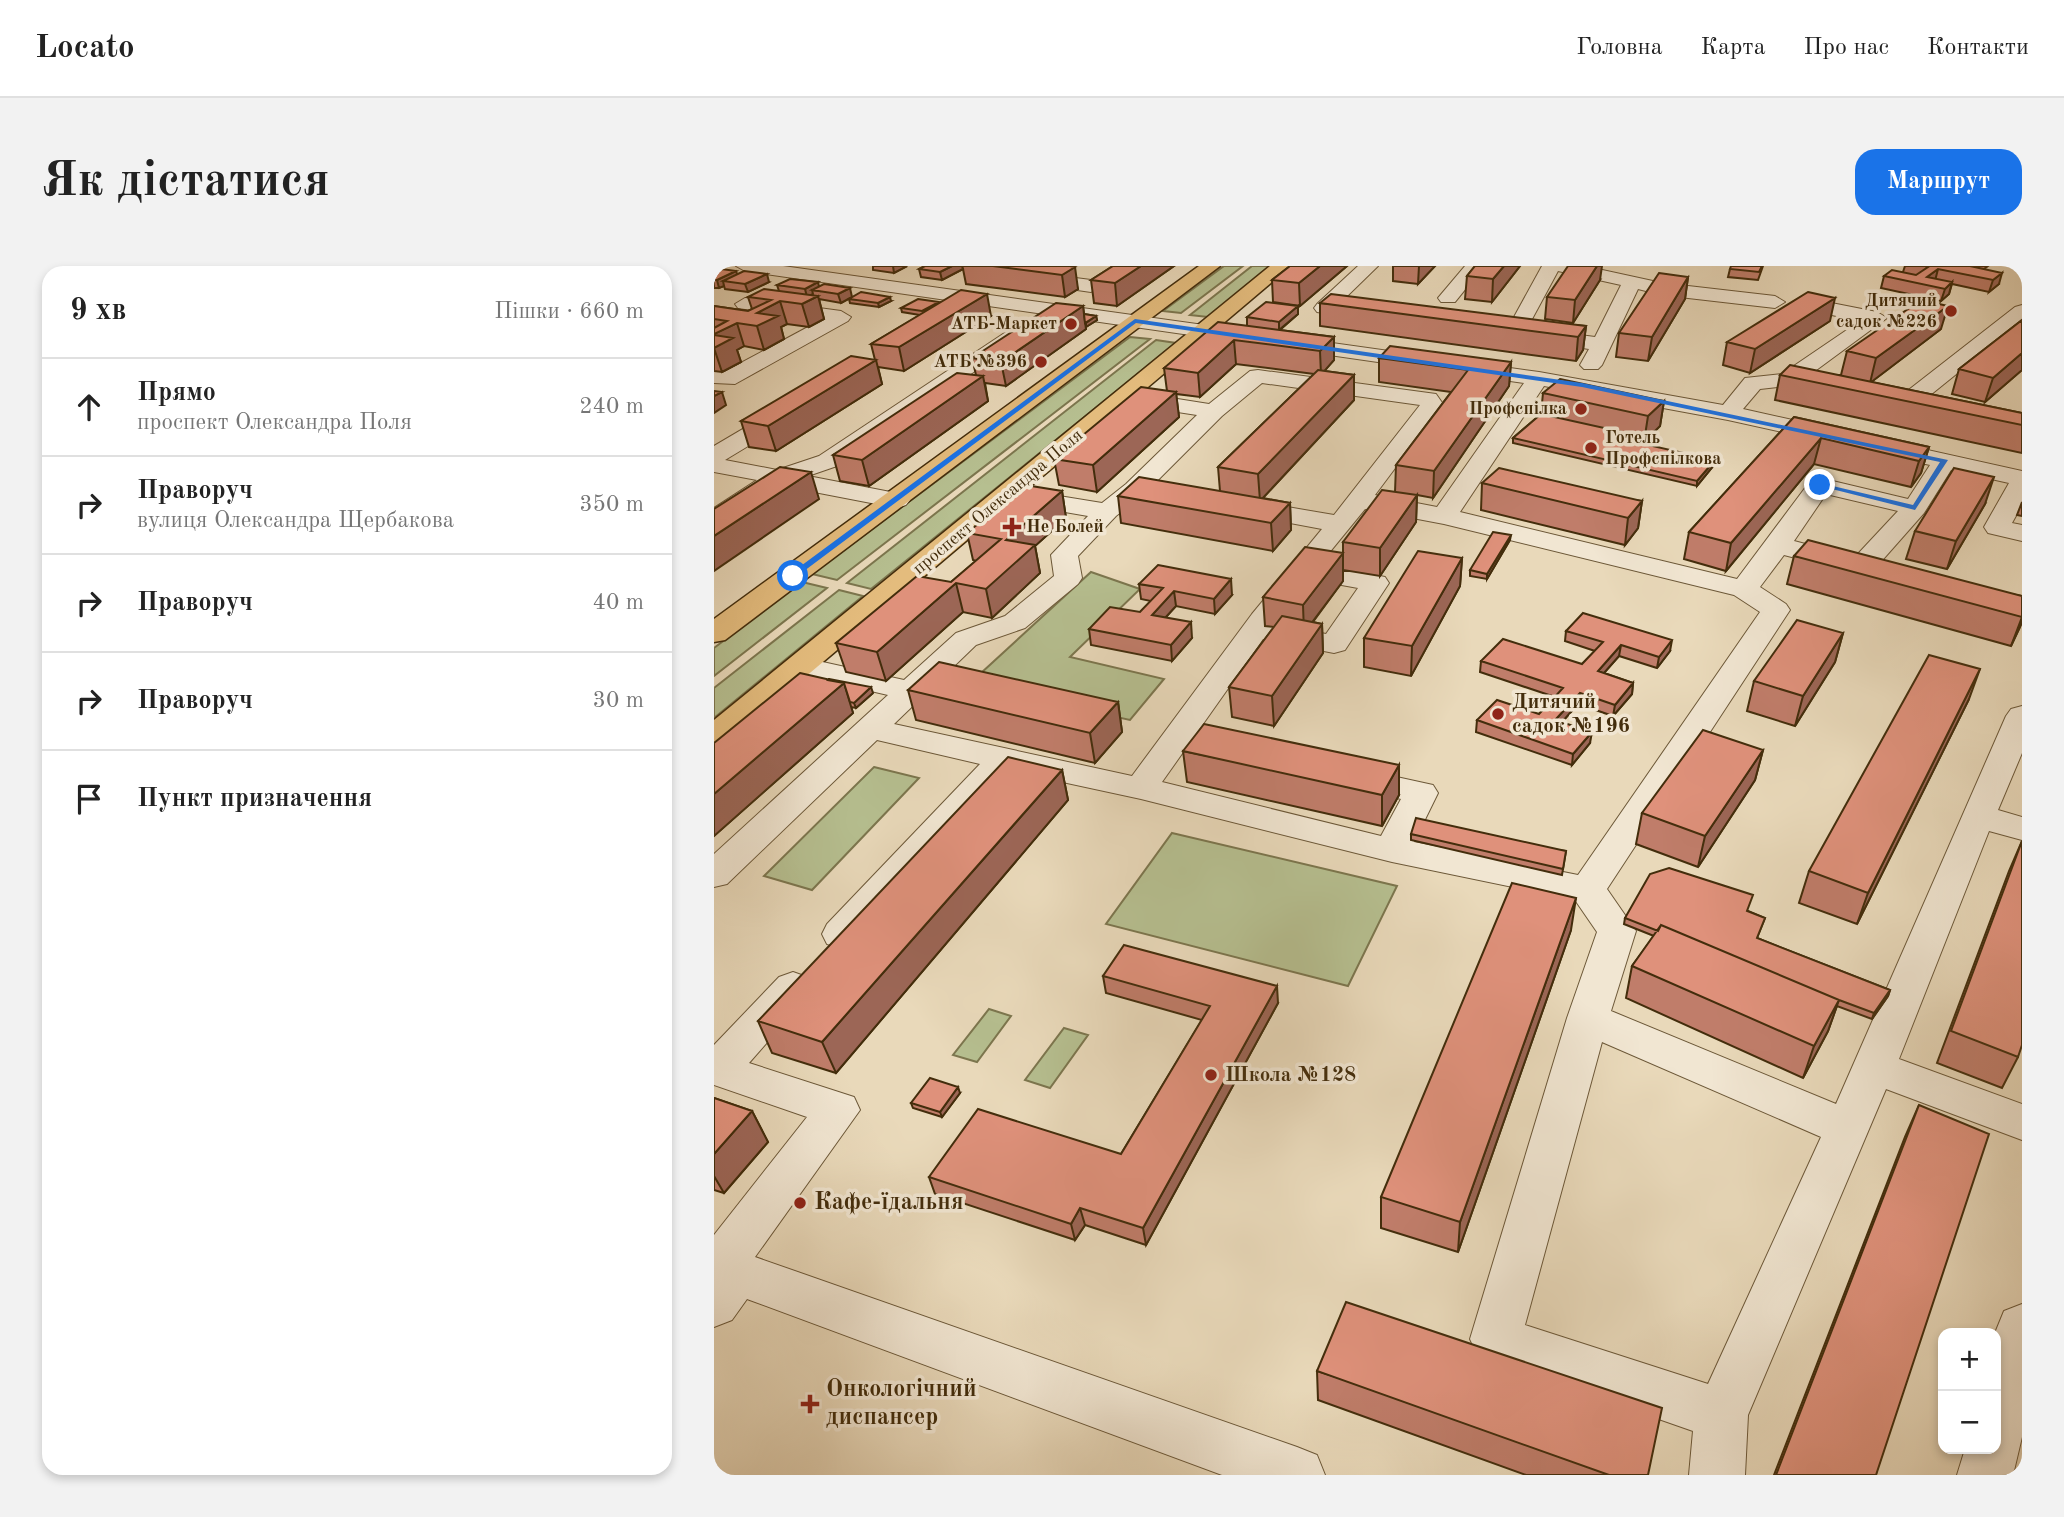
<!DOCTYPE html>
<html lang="uk">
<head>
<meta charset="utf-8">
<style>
	body { margin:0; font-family:"Old Standard TT",serif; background:#f2f2f2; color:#222 }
	.controls { position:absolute; right:21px; bottom:21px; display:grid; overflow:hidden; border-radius:14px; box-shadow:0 4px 10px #0003 }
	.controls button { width:63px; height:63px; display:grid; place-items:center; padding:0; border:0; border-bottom:2px solid #e0e0e0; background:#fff; color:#222; font:35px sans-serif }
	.stop { position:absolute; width:21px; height:21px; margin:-16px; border:5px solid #1a73e8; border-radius:50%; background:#fff }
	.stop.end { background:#1a73e8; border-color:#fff; box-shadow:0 2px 7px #0008 }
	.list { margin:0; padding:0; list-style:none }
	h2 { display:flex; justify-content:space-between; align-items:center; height:91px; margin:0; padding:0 28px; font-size:30px }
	h2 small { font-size:23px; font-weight:400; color:#767676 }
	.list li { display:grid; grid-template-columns:46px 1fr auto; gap:21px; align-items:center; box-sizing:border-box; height:98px; padding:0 28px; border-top:2px solid #e0e0e0 }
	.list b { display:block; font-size:26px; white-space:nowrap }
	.list p { margin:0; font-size:23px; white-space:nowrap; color:#767676 }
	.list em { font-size:23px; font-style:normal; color:#767676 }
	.icon { flex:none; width:38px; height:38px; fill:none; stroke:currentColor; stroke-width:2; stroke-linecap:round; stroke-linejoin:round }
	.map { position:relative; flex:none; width:1308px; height:1209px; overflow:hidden; border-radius:21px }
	header { display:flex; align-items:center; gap:42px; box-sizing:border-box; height:98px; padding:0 35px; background:#fff; border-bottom:2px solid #e0e0e0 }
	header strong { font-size:33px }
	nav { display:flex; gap:38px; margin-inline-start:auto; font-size:24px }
	.intro { display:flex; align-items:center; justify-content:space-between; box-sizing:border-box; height:168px; padding:0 42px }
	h1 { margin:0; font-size:49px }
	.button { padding:18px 32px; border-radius:21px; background:#1a73e8; color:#fff; font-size:24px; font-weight:700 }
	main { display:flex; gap:42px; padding:0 42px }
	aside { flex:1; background:#fff; border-radius:21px; box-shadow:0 4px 10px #0003 }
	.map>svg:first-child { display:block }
	.green { fill:#b6bf90; stroke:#7c764e; stroke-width:2 }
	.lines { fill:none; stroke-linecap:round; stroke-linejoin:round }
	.minor-casing { stroke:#6c5838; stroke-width:2 }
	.major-casing { stroke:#432d0c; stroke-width:3 }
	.minor { fill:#f1e6d2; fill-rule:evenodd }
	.major { fill:#e4bc7d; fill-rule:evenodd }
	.wall { fill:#c07d6a; stroke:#432d0c; stroke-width:2 }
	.shaded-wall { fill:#9c6656; stroke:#432d0c; stroke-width:2 }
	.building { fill:#df917b; stroke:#432d0c; stroke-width:2 }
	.route { fill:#1a73e8 }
	.poi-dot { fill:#8f2418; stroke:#f1e6d2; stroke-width:2.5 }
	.labels { text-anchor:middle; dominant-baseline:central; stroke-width:7; stroke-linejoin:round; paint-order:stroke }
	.far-poi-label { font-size:18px; font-weight:bold; fill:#432d0c; stroke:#f1e6d2; text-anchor:end }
	.far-street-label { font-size:18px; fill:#432d0c; stroke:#f1e6d2 }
	.poi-label { font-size:21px; font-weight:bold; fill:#432d0c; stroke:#f1e6d2; text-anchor:start }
	.near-poi-label { font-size:24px; font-weight:bold; fill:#432d0c; stroke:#f1e6d2; text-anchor:start }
</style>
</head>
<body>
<header>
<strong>Locato</strong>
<nav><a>Головна</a><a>Карта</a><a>Про нас</a><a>Контакти</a></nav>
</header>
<div class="intro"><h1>Як дістатися</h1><a class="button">Маршрут</a></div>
<main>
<aside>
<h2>9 хв<small>Пішки · 660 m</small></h2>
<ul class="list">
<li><svg class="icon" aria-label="ahead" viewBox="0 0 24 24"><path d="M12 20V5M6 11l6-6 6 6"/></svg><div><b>Прямо</b><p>проспект Олександра Поля</p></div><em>240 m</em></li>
<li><svg class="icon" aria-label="right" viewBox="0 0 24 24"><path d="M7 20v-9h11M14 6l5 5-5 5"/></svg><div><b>Праворуч</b><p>вулиця Олександра Щербакова</p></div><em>350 m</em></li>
<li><svg class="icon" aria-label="right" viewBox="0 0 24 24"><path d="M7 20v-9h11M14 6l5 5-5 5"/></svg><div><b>Праворуч</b></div><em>40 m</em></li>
<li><svg class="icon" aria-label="right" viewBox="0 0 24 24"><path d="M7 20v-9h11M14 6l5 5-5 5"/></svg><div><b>Праворуч</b></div><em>30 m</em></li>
<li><svg class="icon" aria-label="arrive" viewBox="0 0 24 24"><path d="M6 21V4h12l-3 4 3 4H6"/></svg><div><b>Пункт призначення</b></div></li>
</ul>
</aside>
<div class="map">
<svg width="1308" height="1209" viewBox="0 0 1308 1209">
	<rect width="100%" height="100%" fill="#e9d9ba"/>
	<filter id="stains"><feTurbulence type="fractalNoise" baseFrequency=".00286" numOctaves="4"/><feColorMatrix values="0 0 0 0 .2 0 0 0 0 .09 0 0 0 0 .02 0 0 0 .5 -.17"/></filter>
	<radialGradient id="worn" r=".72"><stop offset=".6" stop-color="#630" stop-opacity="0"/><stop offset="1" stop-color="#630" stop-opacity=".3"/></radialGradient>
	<path class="green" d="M510,0H529L467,47L449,45Z
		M538,0H557L494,51L476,49Z
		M416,71L436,73L123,314L98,308Z
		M442,74L462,77L157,323L133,317Z
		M377,306L426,323L356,391L450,413L416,454L254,419Z
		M88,316L113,322L0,410V382Z
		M125,324L149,330L0,452V422Z
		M160,501L205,512L98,624L50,610Z
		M458,567L683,620L634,720L392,658Z
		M275,743L297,750L263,796L239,789Z
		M350,762L374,769L336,822L311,814Z"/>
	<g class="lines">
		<defs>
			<path id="minor" d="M22,0H69L825,106L1009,139L1031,112L1068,108L1146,55L1080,41L1077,37L1087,31L1163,46L1173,52L1082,119L1046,123L1029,143L1308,205V239L1298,257L1308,259V275L1274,267L1270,261L1295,217L1237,204L1210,247L1157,307L1147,309L1070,289L1046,321L1072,338L1076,344L893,623L922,665L897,745L1122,838L1292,450L1297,443L1308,440V487L1284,544L1308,551V574L1275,565L1185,793L1308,838V874L1172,823L1034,1149L1031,1209H975L979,1165L764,1090L756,1073L853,752L883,666L861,634L678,596L427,533L297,505L141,678L127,682L113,678L108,668L113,658L266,498L163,474L13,618L0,621V588L174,429L75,406L71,400L75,394L86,391L190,414L242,367L291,350L340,310L337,289L374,250L293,236L289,231L293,226L302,223L388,237L412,218L483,149L405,137L402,132L405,127L413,125L495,138L536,105L544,104L722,128L729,138L661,229L723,241L810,117L31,5ZM548,117L706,139L620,249L526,233L517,236L513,241L517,246L608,263L538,348L418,510L180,458L262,379L311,362L364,318L368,312L364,290L402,250L426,231L448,235L457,232L461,227L457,222L440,218L508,150ZM830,120L1014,154L1216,199L1194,233L1106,212L1097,214L1023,313L746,246ZM1112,228L1184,245L1141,291L1080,275ZM651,243L730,258L1020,329L1046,346L864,609L700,576L724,527L719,519L637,501L625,504L620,511L625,518L687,533L667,570L448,516L549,373L620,387L631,384L675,317L671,311L606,298ZM595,313L644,322L612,368L560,358ZM888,776L1107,871L994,1118L811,1059Z
				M644,0H664L625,38L649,42L652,46L649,50L642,52L603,46L600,42L603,38Z
				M751,0H770L741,36H727L724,32Z
				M828,0H870L948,17L1061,30L1071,36L1061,42L948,29L924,23L888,99L884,103H870L866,99L875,83L821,75L814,73L811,69L814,65L821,63L881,71L907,19L844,5L817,55H803L800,51Z
				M315,6L377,14L386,20L377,26L308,16L306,12Z
				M31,32L127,45L137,51L134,55L21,118L0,117V105L10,106L107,54L24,42L21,38Z
				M1308,39V55L1199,143H1183L1180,138L1183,133L1301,41Z
				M299,64L306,66L309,70L306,74L123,200L94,210L192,229L196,234L192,239L183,242L69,220L9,258L0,261V242L43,214L0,206V180L66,141H82L85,146L82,151L11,194L63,204L105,190L292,66Z
				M79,706L93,711L99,721L93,731L35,797L140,831L146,844L41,991L583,1181L603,1189L611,1209H508L33,1033L18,1054L0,1061V969L93,851L0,819V779L65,711Z
				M1308,1038V1171L1299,1209H1243L1251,1183H1282L1281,1067L1290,1045Z"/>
			<path id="major" d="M485,0H506L11,374L0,376V353Z
				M556,0H577L12,478L0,481V454Z"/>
		</defs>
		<use href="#minor" class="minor-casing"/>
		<use href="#major" class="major-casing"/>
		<use href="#minor" class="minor"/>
		<use href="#major" class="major"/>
	</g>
	<path class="wall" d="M159,0H193L180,7L159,4Z
		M211,0H356L364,23L351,31L252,18L249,3L228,14L207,11L205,3Z
		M399,0H460L403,40L380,37L377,14Z
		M576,0H633L586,40L559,36L558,14Z
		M679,0H721L704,18L679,15Z
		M761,0H806L778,36L751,33L753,10Z
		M1049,0L1044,14L1014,11L1016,3Z
		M1191,0H1274L1270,3L1285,18L1275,26L1238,18L1235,28L1227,35L1167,22L1170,10L1189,6Z
		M0,2L23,8L55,16L34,26L11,23L10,20L5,22H0Z
		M974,11L971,33L934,95L902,91L905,67Z
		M886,14L859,57L831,53L833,31Z
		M63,19L105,21L138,31L127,37L105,33L110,53L95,61L73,58L67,61L70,73L50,84L30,80L23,84L27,96L8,106L0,105V40L34,45L38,43L34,31L65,25Z
		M135,33L177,35L165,41L136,37Z
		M225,37L277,50L190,105L164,101L168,118L62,185L35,181L27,155L161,94L157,78L206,49L188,46L187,42Z
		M606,37L872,60L869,84L862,95L606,60Z
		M369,40L370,48L382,50L383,54L372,61V63L292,120L271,117L274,135L155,220L126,215L119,189L262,109L258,92Z
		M584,40V48L566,64L620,71V94L610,105L640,109V134L549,232L576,237L577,264L559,285L407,257L404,230L506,225L504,201L600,108L522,98L486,131L462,128L465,151L383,226L345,219L340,193L453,125L450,102L533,60V51Z
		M1308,54V104L1271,136L1238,128L1245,103Z
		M1116,55L1036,107L1009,99L1013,76Z
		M1227,63L1157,116L1308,147V187L1061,134L1066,109H1127L1133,85Z
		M665,92L797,96L795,120L719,232L703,229L702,256L666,310L629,304V276L681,226L682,199L737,126L665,116Z
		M829,127L950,135L946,160L928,178L1000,199L983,220L799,177V172L827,148Z
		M1080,151L1215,181L1207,207L1197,221L1100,198L1012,305L970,293L975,266Z
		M768,217L928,235L924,262L911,279L767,244Z
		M348,225L352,252L321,280L326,307L278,352L249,346L172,415L132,406L122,377L237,316L262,295L259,294L253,267Z
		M1308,236V250L1303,249Z
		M1271,238L1233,303L1192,293L1201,265Z
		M796,274L773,313L756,310V304Z
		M629,287V315L599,356L608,358L609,387L560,460L518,451L515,421L560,361L551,360L549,331Z
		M1080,290L1308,330V356L1297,380L1073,318Z
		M748,292L746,320L697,410L650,401V372Z
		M425,318L518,329L501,348L462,340L452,351L478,372L458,395L377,379L375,363L426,346L437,335L427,333Z
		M852,365L956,385L943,402L905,390L890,407L919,417L918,428L899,450L864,438L848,456L876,477L858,499L762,466L763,454L825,448L841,431L766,406L767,395L868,398L881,385L851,375Z
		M1129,367L1121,396L1081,460L1033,445L1040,415Z
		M194,424L404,436L408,466L381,497L202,454Z
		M159,427L142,442L137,441L139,447L0,570V477Z
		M1255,433L1143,658L1085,637L1095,605Z
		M1049,484L1041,514L984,601L922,578L928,547Z
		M469,485L685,529L668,560L473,516Z
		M348,504L354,534L122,807L58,787L44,755Z
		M697,568L852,585L848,609L697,574Z
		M1308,575L1304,791L1288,822L1223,797L1295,605Z
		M1034,645L1051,652L1043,672L1176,724L1174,730L1158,753L1123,740L1114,765L1089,812L912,732L918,700L940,670L910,658L911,652Z
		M857,664L744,986L667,962V931Z
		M389,710L564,737L432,979L371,959L361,974L221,928L215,911L407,888L488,754L392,727Z
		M246,827L228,851L199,842L197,837Z
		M0,832L38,845L54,876L10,927L0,924Z
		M1205,839L1162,1209H1060L1191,871Z
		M603,1105L934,1209H812L604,1134Z"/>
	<path class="shaded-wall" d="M179,0H193L180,7Z
		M238,0H248L249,3L228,14L226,6Z
		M427,0H460L403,40L401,17Z
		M606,0H633L586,40L585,17Z
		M705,0H721L704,18Z
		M790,0H806L778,36L779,13Z
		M883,0H888L886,14L859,57L861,34Z
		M361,1L364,23L351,31L348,9Z
		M1224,3L1221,15L1213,11Z
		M22,5L25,13L9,15L10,20L5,22L3,14Z
		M1288,7L1285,18L1275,26L1279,14Z
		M53,8L55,16L34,26L31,18Z
		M974,11L971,33L934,95L938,71Z
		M104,16L106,25L98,24L99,28L93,31L91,23Z
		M1238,16L1235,28L1227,35L1231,23Z
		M136,22L138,31L127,37L124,28Z
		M273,28L277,50L190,105L185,81Z
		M104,30L110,53L95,61L88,38Z
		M176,31L177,35L165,41L164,37Z
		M1121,32L1116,55L1036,107L1041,83Z
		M66,35L73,58L67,61L70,73L50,84L43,60V47Z
		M369,40L372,63L292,120L287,96Z
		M584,40V48L565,64V56Z
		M1234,40L1227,63L1156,117L1162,92Z
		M382,50L383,54L372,61V57Z
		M23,57L30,80L23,84L27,96L8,106L0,82V68Z
		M872,60L869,84L862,95L864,71Z
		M620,71V94L607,109L606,85Z
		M520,74L522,98L486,131L484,107Z
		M1308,87V104L1271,136L1279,112Z
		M162,94L168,118L62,185L54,160Z
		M797,96L795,120L719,232L720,205Z
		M640,109V134L546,235L544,208Z
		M269,110L274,135L155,220L148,194Z
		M8,126L12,139L0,147V130Z
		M462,126L465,151L383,226L379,199Z
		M950,135L946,160L930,176L934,150Z
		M1107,172L1100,198L1012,305L1017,277Z
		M1215,181L1207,207L1197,221L1205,195Z
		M1001,194L1000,199L983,220V215Z
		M97,206L105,233L0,305V270Z
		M1280,211L1271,238L1233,303L1242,275Z
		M348,225L352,252L321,280L326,307L278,352L272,323L292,274Z
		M703,229L702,256L666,310V282Z
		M928,235L924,262L911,279L914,252Z
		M576,237L577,264L559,285L557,257Z
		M797,269L796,274L773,313V308Z
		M629,287V315L590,367L589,339Z
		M748,292L746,320L697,410L698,380Z
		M517,313L518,329L501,348L500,333Z
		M242,317L249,346L172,415L163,386Z
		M460,325L462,340L440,364L438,349Z
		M1308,351V356L1306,361L1297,380Z
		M477,356L478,372L458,395L457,379Z
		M608,358L609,387L560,460L558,430Z
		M1129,367L1121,396L1081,460L1089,430Z
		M958,374L956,385L943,402L945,391Z
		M907,379L905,390L882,416L884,405Z
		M1266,403L1255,433L1143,658L1154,627Z
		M130,417L139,447L0,570V528Z
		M919,417L918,428L899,450L901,439Z
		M157,421L159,427L142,442L140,437Z
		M866,427L864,438L840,465L841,454Z
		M404,436L408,466L381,497L376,467Z
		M878,466L876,477L858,499L859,488Z
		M1049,484L1041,514L984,601L991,570Z
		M685,499V529L668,560V529Z
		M348,504L354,534L122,807L108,776Z
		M862,632L857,664L744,986L746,956Z
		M563,720L564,737L432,979L429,962Z
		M1176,724L1174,730L1158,753L1160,747Z
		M1125,734L1114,765L1089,812L1100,780Z
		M244,821L246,827L228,851L226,846Z
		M38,845L54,876L10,927L0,910V888Z
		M366,942L371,959L361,974L357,958Z"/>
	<path class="building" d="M211,0H238L226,6L205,3Z
		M279,0H356L361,1L348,9Z
		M399,0H427L401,17L377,14Z
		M576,0H606L585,17L558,14Z
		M761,0H790L779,13L753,10Z
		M854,0H883L861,34L833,31Z
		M1017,0H1048L1045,6L1016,3Z
		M1211,0H1256L1288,7L1279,14L1224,3L1213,11L1238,16L1231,23L1170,10L1178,4L1202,9L1214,1Z
		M0,2L22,5L3,14H0Z
		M30,5L53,8L31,18L9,15Z
		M945,7L974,11L938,71L905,67Z
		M76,13L104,16L91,23L63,19Z
		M110,18L136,22L124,28L98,24Z
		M50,23L104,30L88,38L66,35L43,47L64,50L43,60L23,57L0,68V62L13,55L0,53V40L34,45L57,34L34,31Z
		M247,24L273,28L185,81L157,78Z
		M147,26L176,31L164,37L135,33Z
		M1094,26L1121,32L1041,83L1013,76Z
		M617,28L872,60L864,71L606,37Z
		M204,33L225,36L208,45L187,42Z
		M1207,34L1234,40L1162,92L1133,85Z
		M552,36L584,40L565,56L533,51Z
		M342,37L369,40L287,96L258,92Z
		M370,48L382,50L371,57Z
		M1308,54V87L1279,112L1245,103Z
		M504,56L620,71L606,85L520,74L484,107L450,102Z
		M0,69L19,72L0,82Z
		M676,80L797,96L720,205L682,199L754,104L665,92Z
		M137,90L162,94L54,160L27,155Z
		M1076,99L1308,147V159L1066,109Z
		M604,104L640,109L544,208L504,201Z
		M243,107L269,110L148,194L119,189Z
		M846,113L950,135L934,150L829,127Z
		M427,121L462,126L379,199L340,193Z
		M0,125L8,126L0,130Z
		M827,148L931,171L925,177L1001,194L983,215L799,172Z
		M1080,151L1215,181L1205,195L1107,172L1017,277L975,266Z
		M66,201L97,206L0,270V243Z
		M785,202L928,235L914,252L768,217Z
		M1240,202L1280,211L1242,275L1201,265Z
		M425,211L576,237L557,257L404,230Z
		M311,219L348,225L292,274L321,279L272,323L242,317L163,386L122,377L203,310L237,316L287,273L253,267Z
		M668,224L703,229L666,282L629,276Z
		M779,266L797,269L773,308L756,304Z
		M1094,274L1308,330V351L1080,290Z
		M591,281L629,287L589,339L549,331Z
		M704,285L748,292L698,380L650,372Z
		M444,299L517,313L500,333L460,325L438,349L477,356L457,379L375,363L396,341L426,346L449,322L425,318Z
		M869,347L958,374L945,391L907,379L884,405L919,417L901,439L866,427L841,454L878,466L859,488L763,454L783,434L825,448L849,422L767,395L789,373L868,398L889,376L852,365Z
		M568,350L608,358L558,430L515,421Z
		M1083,354L1129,367L1089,430L1040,415Z
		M1215,389L1266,403L1154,627L1095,605Z
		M225,396L404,436L376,467L194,424Z
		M86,407L130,417L0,528V477Z
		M115,413L157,421L140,437L136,436L130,417L114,414Z
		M490,458L685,499L668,529L469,485Z
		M989,464L1049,484L991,570L928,547Z
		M294,491L348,504L108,776L44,755Z
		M702,552L852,585L849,603L697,568Z
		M1308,575V779L1304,791L1237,765Z
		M955,602L1039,629L1033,645L1051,652L1043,672L1176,724L1160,747L1125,734L947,659L944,665L911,652L936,608Z
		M798,617L862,632L746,956L667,931Z
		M947,659L1125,734L1100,780L918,700Z
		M410,679L563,720L429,962L366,942L357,958L215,911L264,843L407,888L496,740L389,710Z
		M216,812L244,821L226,846L197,837Z
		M0,832L38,845L0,888Z
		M1205,839L1275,868L1162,1209H1062Z
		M632,1036L948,1142L934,1209H895L603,1105Z"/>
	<path class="route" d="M421,53L868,117L1234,194L1201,244L1102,219L1106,217L1199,239L1226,196L868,121L422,57L82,311H76V308Z"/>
	<g class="poi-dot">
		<circle cx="1237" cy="45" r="7"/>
		<circle cx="357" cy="58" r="7"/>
		<circle cx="327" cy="96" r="7"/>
		<circle cx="867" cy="143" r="7"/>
		<circle cx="877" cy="182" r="7"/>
		<path d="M294.5 250.5h7v7h7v7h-7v7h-7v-7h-7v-7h7z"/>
		<circle cx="784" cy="448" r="7"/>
		<circle cx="497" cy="809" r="7"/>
		<circle cx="86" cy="937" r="7"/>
		<path d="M92.5 1127.5h7v7h7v7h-7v7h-7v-7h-7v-7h7z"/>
	</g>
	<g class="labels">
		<g class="far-poi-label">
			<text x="1223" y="35">Дитячий<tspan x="1223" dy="21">садок №226</tspan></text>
			<text x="343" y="58">АТБ-Маркет</text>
			<text x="313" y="96">АТБ №396</text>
			<text x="853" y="143">Профспілка</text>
			<text x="891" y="172" text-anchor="start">Готель<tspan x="891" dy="21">Профспілкова</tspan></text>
			<text x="312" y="261" text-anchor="start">Не Болей</text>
		</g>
		<g class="far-street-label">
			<text transform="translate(284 236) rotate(-40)">проспект Олександра Поля</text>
		</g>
		<g class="poi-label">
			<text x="798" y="436">Дитячий<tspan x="798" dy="24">садок №196</tspan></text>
			<text x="511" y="809">Школа №128</text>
		</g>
		<g class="near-poi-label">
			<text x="100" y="937">Кафе-їдальня</text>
			<text x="112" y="1124">Онкологічний<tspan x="112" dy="28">диспансер</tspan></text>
		</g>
	</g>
	<rect width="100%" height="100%" filter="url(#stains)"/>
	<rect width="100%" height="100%" fill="url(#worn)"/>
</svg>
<div class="controls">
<button>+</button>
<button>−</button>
</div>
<div class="stop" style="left:79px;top:310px"></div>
<div class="stop end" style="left:1106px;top:219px"></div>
</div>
</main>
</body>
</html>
